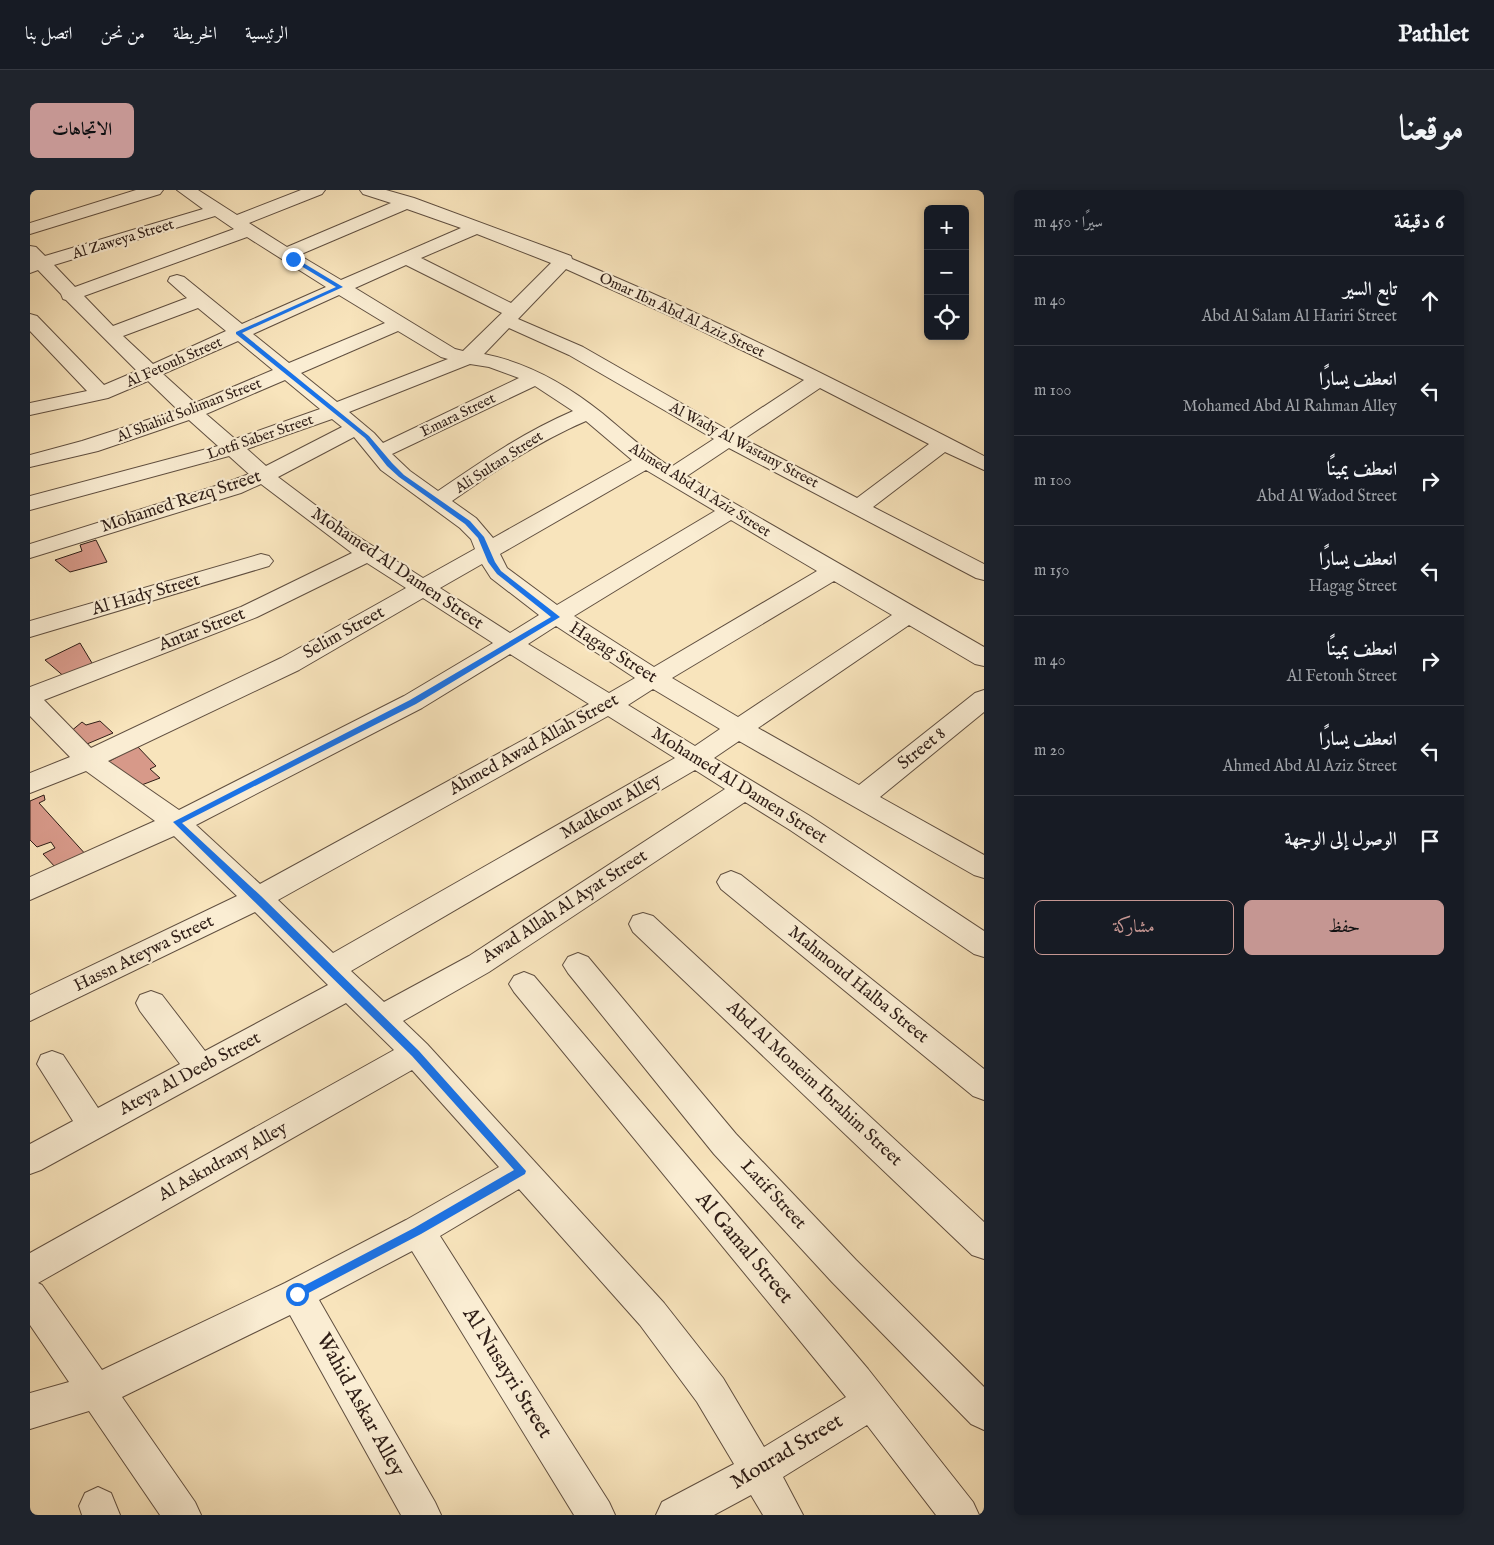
<!DOCTYPE html>
<html lang="ar">
<head>
<meta charset="utf-8">
<style>
	body { margin:0; font-family:"IM FELL English",Amiri,serif; background:#20242c; color:#f1f3f6; direction:rtl }
	.controls { position:absolute; right:15px; top:15px; display:grid; overflow:hidden; border-radius:8px; box-shadow:0 2px 8px #0003 }
	.controls button { width:45px; height:45px; display:grid; place-items:center; padding:0; border:0; border-bottom:1px solid #363941; background:#171b24; color:#f1f3f6; font:25px sans-serif }
	.stop { position:absolute; width:15px; height:15px; margin:-11px; border:4px solid #1a73e8; border-radius:50%; background:#fff }
	.stop.end { background:#1a73e8; border-color:#fff; box-shadow:0 1px 5px #0008 }
	.list { margin:0; padding:0; list-style:none }
	h2 { display:flex; justify-content:space-between; align-items:center; height:65px; margin:0; padding:0 20px; font-size:21px }
	h2 small { font-size:16px; font-weight:400; color:#9ea1a6 }
	.list li { display:grid; grid-template-columns:32px 1fr auto; gap:15px; align-items:center; box-sizing:border-box; height:90px; padding:0 20px; border-top:1px solid #363941 }
	.list b { display:block; font-size:19px; white-space:nowrap }
	.list p { margin:0; font-size:16px; white-space:nowrap; color:#9ea1a6 }
	.list em { font-size:16px; font-style:normal; color:#9ea1a6 }
	.actions { display:flex; gap:10px; padding:15px 20px }
	.actions a { flex:1; padding:11px 0; border:1px solid #c59692; border-radius:8px; text-align:center; font-size:18px; color:#c59692 }
	.actions .main { background:#c59692; color:#111 }
	.icon { flex:none; width:28px; height:28px; fill:none; stroke:currentColor; stroke-width:2; stroke-linecap:round; stroke-linejoin:round }
	.map { position:relative; flex:none; width:954px; height:1325px; overflow:hidden; direction:ltr; border-radius:8px }
	header { display:flex; align-items:center; gap:30px; box-sizing:border-box; height:70px; padding:0 25px; background:#171b24; border-bottom:1px solid #363941 }
	header strong { font-size:24px }
	nav { display:flex; gap:28px; margin-inline-start:auto; font-size:18px }
	.intro { display:flex; align-items:center; justify-content:space-between; box-sizing:border-box; height:120px; padding:0 30px }
	h1 { margin:0; font-size:35px }
	.button { padding:12px 22px; border-radius:8px; background:#c59692; color:#111; font-size:18px; font-weight:700 }
	main { display:flex; gap:30px; padding:0 30px }
	aside { flex:1; background:#171b24; border-radius:8px; box-shadow:0 2px 8px #0003 }
	.map>svg:first-child { display:block }
	.building { fill:#d79989; stroke:#2e1d16 }
	.lines { fill:none; stroke-linecap:round; stroke-linejoin:round }
	.street-casing { stroke:#604f40; stroke-width:2 }
	.street { fill:#faedd3; fill-rule:evenodd }
	.route { fill:#1a73e8 }
	.labels { text-anchor:middle; dominant-baseline:central; stroke-width:4.5; stroke-linejoin:round; paint-order:stroke }
	.far-street-label { font-size:15px; fill:#2e1d16; stroke:#faedd3 }
	.street-label { font-size:18px; fill:#2e1d16; stroke:#faedd3 }
	.near-street-label { font-size:21px; fill:#2e1d16; stroke:#faedd3 }
</style>
</head>
<body>
<header>
<strong>Pathlet</strong>
<nav><a>الرئيسية</a><a>الخريطة</a><a>من نحن</a><a>اتصل بنا</a></nav>
</header>
<div class="intro"><h1>موقعنا</h1><a class="button">الاتجاهات</a></div>
<main>
<aside>
<h2>6 دقيقة<small>سيرًا · 450 m</small></h2>
<ul class="list">
<li><svg class="icon" aria-label="ahead" viewBox="0 0 24 24"><path d="M12 20V5M6 11l6-6 6 6"/></svg><div><b>تابع السير</b><p>Abd Al Salam Al Hariri Street</p></div><em>40 m</em></li>
<li><svg class="icon" aria-label="left" viewBox="0 0 24 24"><path d="M17 20v-9H6M10 6l-5 5 5 5"/></svg><div><b>انعطف يسارًا</b><p>Mohamed Abd Al Rahman Alley</p></div><em>100 m</em></li>
<li><svg class="icon" aria-label="right" viewBox="0 0 24 24"><path d="M7 20v-9h11M14 6l5 5-5 5"/></svg><div><b>انعطف يمينًا</b><p>Abd Al Wadod Street</p></div><em>100 m</em></li>
<li><svg class="icon" aria-label="left" viewBox="0 0 24 24"><path d="M17 20v-9H6M10 6l-5 5 5 5"/></svg><div><b>انعطف يسارًا</b><p>Hagag Street</p></div><em>150 m</em></li>
<li><svg class="icon" aria-label="right" viewBox="0 0 24 24"><path d="M7 20v-9h11M14 6l5 5-5 5"/></svg><div><b>انعطف يمينًا</b><p>Al Fetouh Street</p></div><em>40 m</em></li>
<li><svg class="icon" aria-label="left" viewBox="0 0 24 24"><path d="M17 20v-9H6M10 6l-5 5 5 5"/></svg><div><b>انعطف يسارًا</b><p>Ahmed Abd Al Aziz Street</p></div><em>20 m</em></li>
<li><svg class="icon" aria-label="arrive" viewBox="0 0 24 24"><path d="M6 21V4h12l-3 4 3 4H6"/></svg><div><b>الوصول إلى الوجهة</b></div></li>
</ul>
<div class="actions"><a class="main">حفظ</a><a>مشاركة</a></div>
</aside>
<div class="map">
<svg width="954" height="1325" viewBox="0 0 954 1325">
	<rect width="100%" height="100%" fill="#f8e4bc"/>
	<filter id="stains"><feTurbulence type="fractalNoise" baseFrequency=".004" numOctaves="4"/><feColorMatrix values="0 0 0 0 .2 0 0 0 0 .09 0 0 0 0 .02 0 0 0 .5 -.17"/></filter>
	<radialGradient id="worn" r=".72"><stop offset=".6" stop-color="#630" stop-opacity="0"/><stop offset="1" stop-color="#630" stop-opacity=".3"/></radialGradient>
	<path class="building" d="M66,350L77,372L40,382L25,370L52,361L50,355Z
		M50,453L65,478L37,489L15,470Z
		M70,531L83,543L57,554L40,542L52,532L56,535Z
		M107,556L126,576L120,579L130,588L109,596L78,572Z
		M14,605L15,610L9,613L58,667L27,679L13,664L25,658L21,652L7,657L0,650V611Z"/>
	<g class="lines">
		<defs>
			<path id="street" d="M106,0H133L130,4L0,44V33Z
				M147,0H168L207,25L271,0H295L292,4L219,33L257,57L361,13L333,4L330,0H356L384,8L541,66L542,69C683,127 818,196 954,266V280L915,262L843,317L954,374V390L946,388L699,258L657,286L954,457V476L945,474L879,435L728,538L829,595L945,503L954,500V522L850,607L954,665V688L944,685L709,551L684,568L780,626L954,741V767L944,764L760,640L715,612L459,782L373,831L397,854L634,1113L693,1188L734,1257L816,1207L484,802L479,794L484,786L494,782L504,786L838,1179L943,1312L949,1325H906L837,1235L753,1287L773,1325H733L721,1305L684,1325H626L632,1312L704,1274L667,1212L610,1135L489,999L410,1046L579,1312L585,1325H544L382,1061L289,1110L405,1312L411,1325H371L260,1125L92,1207L165,1312L171,1325H130L59,1221L0,1239V1203L39,1192L0,1135V1063L364,860L316,813L11,980L0,984V954L43,931L7,874L11,865L22,861L33,865L68,918L150,874L110,821L106,813L110,805L121,801L132,805L175,861L298,795L225,722L0,831V805L207,706L144,646L0,710V687L125,631L56,581L0,603V583L40,567L0,526V497L211,417L322,363L231,294L211,303L0,368V354L195,293L219,284L199,266L0,320V306L188,256L159,230L68,261L0,277V265L52,251L148,220L118,191L78,208L0,225V213L57,201L0,141V124L7,126L74,195L107,181L36,110L33,109L31,104L8,80L0,83V56L6,57L15,66L173,19ZM377,19L431,38L311,90L269,65ZM185,26L204,39L45,97L24,75ZM447,44L521,73L481,113L391,68ZM217,47L296,97L212,134L154,87L147,85L140,87L138,91L157,108L83,136L54,106ZM376,75L472,123L433,161L425,159L325,98ZM536,79L645,128L774,190L698,240L553,157L488,129ZM309,105L355,133L259,173L223,144ZM168,118L196,141L123,174L93,146ZM479,138L539,165L684,249L641,277C616,262 595,242 572,223C537,195 499,173 454,164ZM368,141L411,167L418,169L307,212L271,183ZM208,151L243,180L165,213L133,184ZM440,174L459,177L489,188L353,253L344,243L319,222ZM255,190L290,219L205,249L176,224ZM505,196L543,221C494,242 452,271 408,301L380,281L362,264ZM790,198L899,254L827,308L714,249ZM302,229L312,237L236,276L217,259ZM556,231L602,270L463,348L446,328L422,311C465,281 507,252 556,231ZM324,247L351,280L430,338L441,349L445,359L393,388L321,342L248,287ZM616,280L685,321L527,415L477,378L470,364ZM701,330L787,381L624,477L544,426ZM337,373L376,398L251,468L61,558L14,510L227,427ZM452,374L461,388L509,425L480,443L410,398ZM804,391L862,425L708,527L642,488ZM393,408L463,453L374,506L149,620L78,571L269,480ZM526,436L605,488L579,503L498,454ZM480,464L559,514L230,694L166,635L392,518ZM623,499L690,539L665,556L598,515ZM578,526L645,568L303,763L248,710ZM665,580L695,599L439,766L354,812L321,781ZM382,880L469,977L376,1030L255,1093L72,1180L12,1095L8,1093Z
				M231,364L239,366L243,371L239,376L0,447V431Z
				M701,681L711,685L954,879V910L943,906L691,699L687,692L691,685Z
				M613,723L623,726L954,1032V1069L942,1065L603,742L599,734L603,726Z
				M548,763L558,767L706,944L826,1070L954,1197V1240L941,1234L802,1092L684,964L538,783L533,775L538,767Z
				M68,1297L81,1303L90,1325H52L49,1316L55,1303Z"/>
		</defs>
		<use href="#street" class="street-casing"/>
		<use href="#street" class="street"/>
	</g>
	<path class="route" d="M261,68H265L313,97L212,143L339,246L362,273L374,285L440,331L454,347L465,372L471,381L530,427L386,514L152,633L231,706L389,861L496,981L495,984L391,1044L267,1109L262,1104L264,1101L384,1038L484,980L382,866L143,632L380,510L521,427L467,384L458,372L448,348L435,334L369,287L357,276L335,248L206,144V142L306,97L261,70Z"/>
	<g class="labels">
		<g class="far-street-label">
			<text transform="translate(93 49) rotate(-17)">Al Zaweya Street</text>
			<text transform="translate(652 125) rotate(25)">Omar Ibn Abd Al Aziz Street</text>
			<text transform="translate(144 172) rotate(-24)">Al Fetouh Street</text>
			<text transform="translate(159 220) rotate(-21)">Al Shahid Soliman Street</text>
			<text transform="translate(428 225) rotate(-26)">Emara Street</text>
			<text transform="translate(230 247) rotate(-19)">Lotfi Saber Street</text>
			<text transform="translate(714 255) rotate(28)">Al Wady Al Wastany Street</text>
			<text transform="translate(469 272) rotate(-33)">Ali Sultan Street</text>
			<text transform="translate(670 300) rotate(32)">Ahmed Abd Al Aziz Street</text>
		</g>
		<g class="street-label">
			<text transform="translate(151 312) rotate(-18)">Mohamed Rezq Street</text>
			<text transform="translate(367 379) rotate(34)">Mohamed Al Damen Street</text>
			<text transform="translate(116 405) rotate(-16)">Al Hady Street</text>
			<text transform="translate(172 440) rotate(-21)">Antar Street</text>
			<text transform="translate(314 443) rotate(-29)">Selim Street</text>
			<text transform="translate(583 463) rotate(32)">Hagag Street</text>
			<text transform="translate(504 555) rotate(-29)">Ahmed Awad Allah Street</text>
			<text transform="translate(892 559) rotate(-39)">Street 8</text>
			<text transform="translate(709 596) rotate(32)">Mohamed Al Damen Street</text>
			<text transform="translate(581 617) rotate(-30)">Madkour Alley</text>
			<text transform="translate(535 717) rotate(-33)">Awad Allah Al Ayat Street</text>
			<text transform="translate(114 764) rotate(-26)">Hassn Ateywa Street</text>
			<text transform="translate(828 795) rotate(39)">Mahmoud Halba Street</text>
			<text transform="translate(160 884) rotate(-28)">Ateya Al Deeb Street</text>
			<text transform="translate(784 894) rotate(43)">Abd Al Moneim Ibrahim Street</text>
			<text transform="translate(193 972) rotate(-29)">Al Askndrany Alley</text>
			<text transform="translate(743 1005) rotate(47)">Latif Street</text>
		</g>
		<g class="near-street-label">
			<text transform="translate(714 1058) rotate(50)">Al Gamal Street</text>
			<text transform="translate(477 1183) rotate(58)">Al Nusayri Street</text>
			<text transform="translate(330 1215) rotate(61)">Wahid Askar Alley</text>
			<text transform="translate(757 1262) rotate(-31)">Mourad Street</text>
		</g>
	</g>
	<rect width="100%" height="100%" filter="url(#stains)"/>
	<rect width="100%" height="100%" fill="url(#worn)"/>
</svg>
<div class="controls">
<button>+</button>
<button>−</button>
<button><svg class="icon" aria-label="locate" viewBox="0 0 24 24"><circle cx="12" cy="12" r="6"/><path d="M12 2v4M12 18v4M2 12h4M18 12h4"/></svg></button>
</div>
<div class="stop" style="left:267px;top:1104px"></div>
<div class="stop end" style="left:263px;top:69px"></div>
</div>
</main>
</body>
</html>
